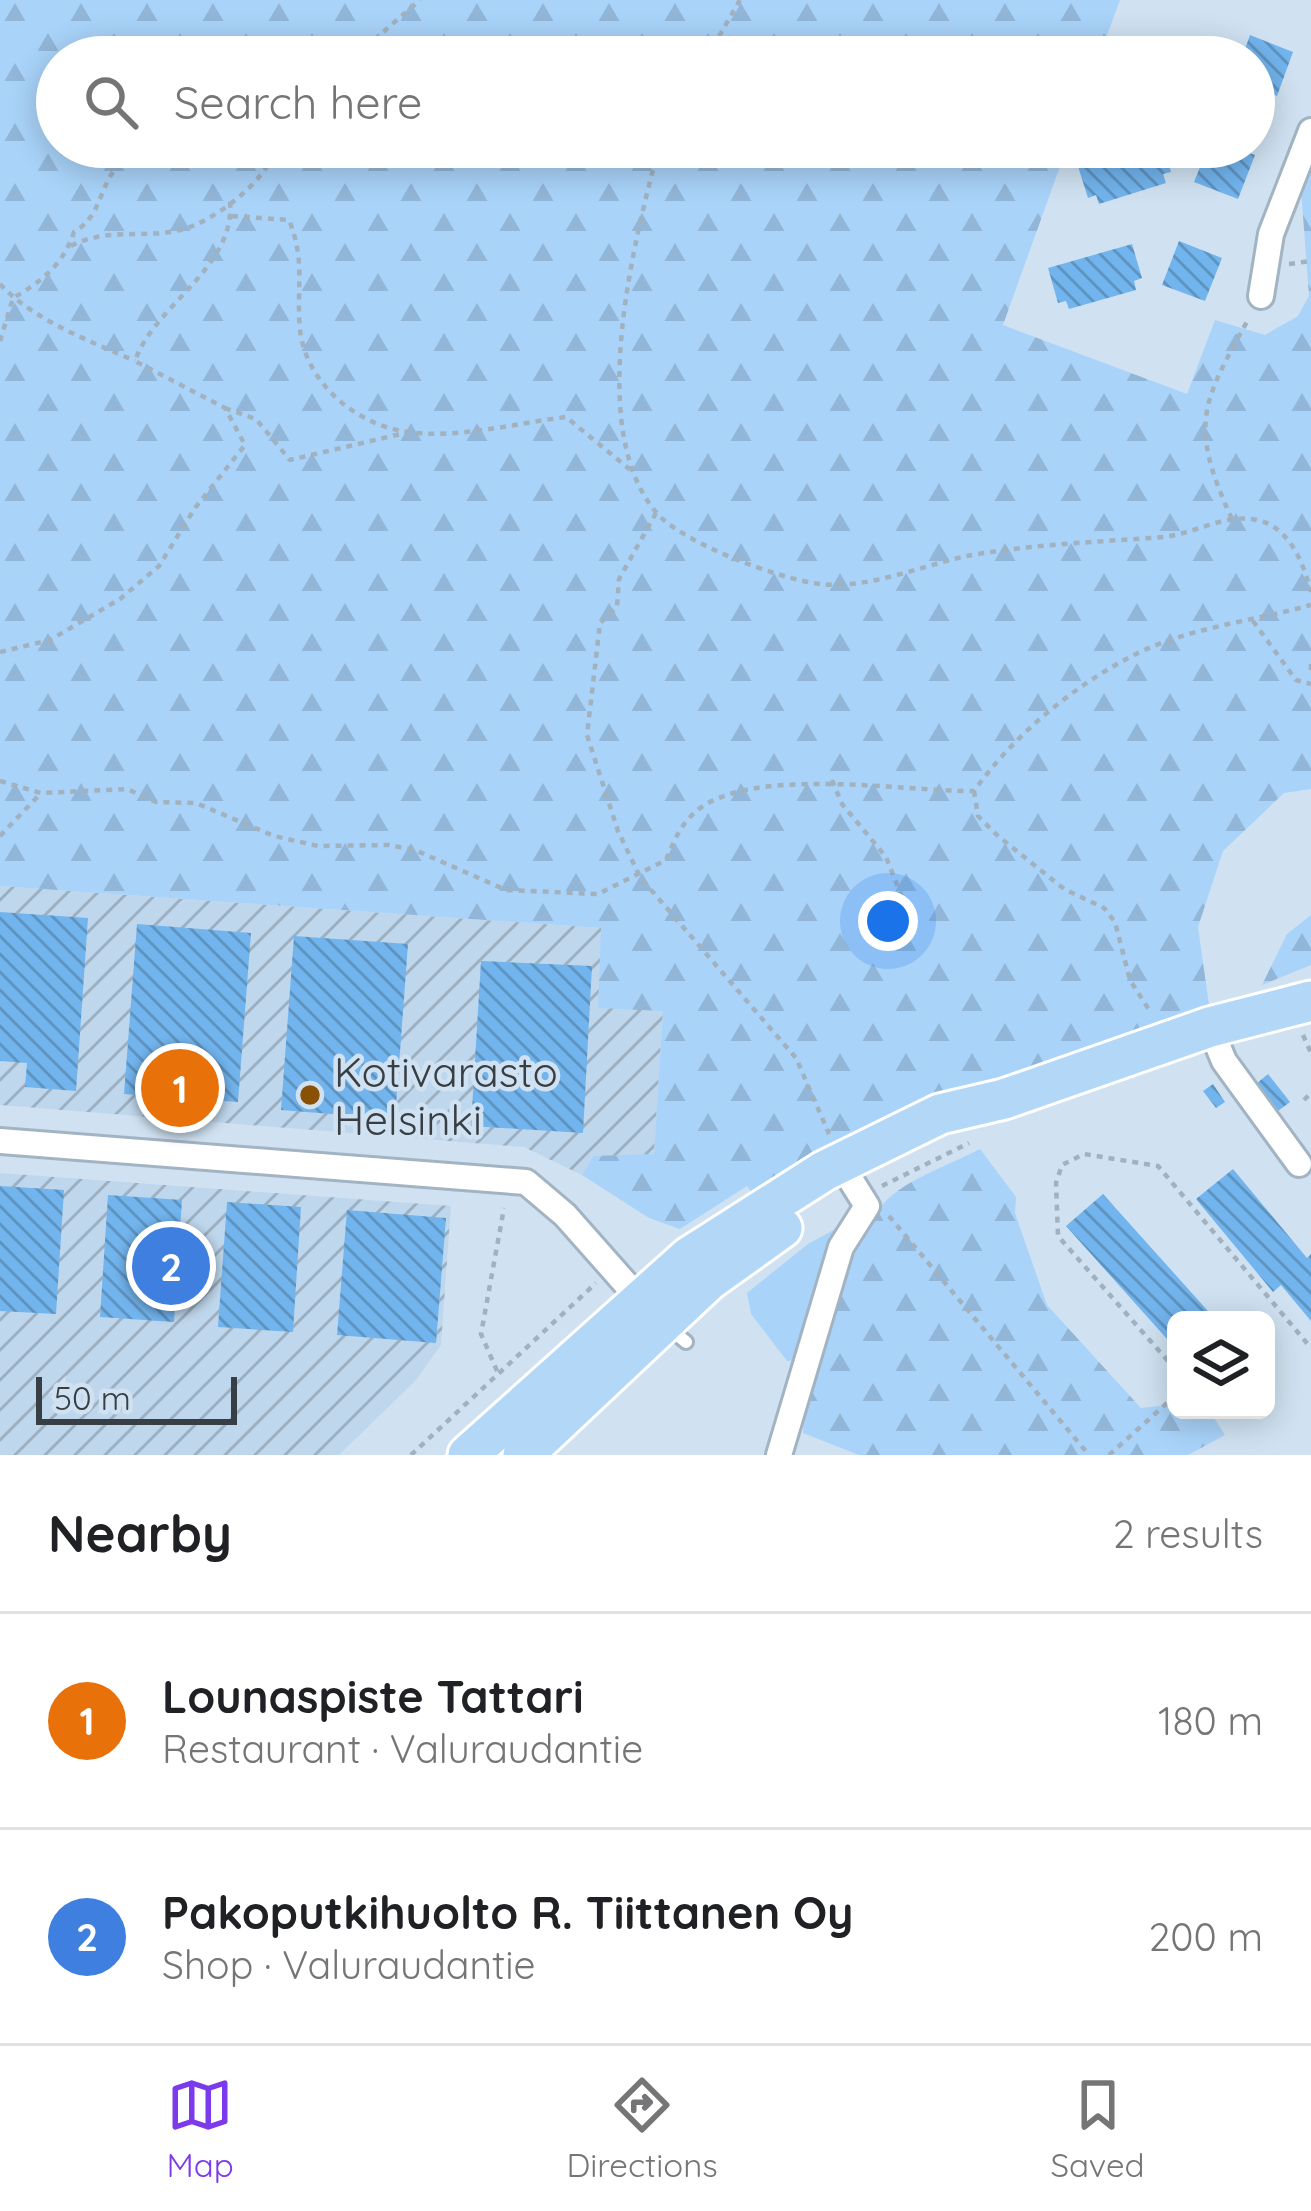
<!DOCTYPE html>
<html lang="en">
<head>
<meta charset="utf-8">
<style>
	body { margin:0; font-family:Quicksand,sans-serif; background:#f2f2f2; color:#202124 }
	.controls { position:absolute; right:36px; bottom:36px; display:grid; overflow:hidden; border-radius:18px; box-shadow:0 6px 30px #0003 }
	.controls button { width:108px; height:108px; display:grid; place-items:center; padding:0; border:0; border-bottom:3px solid #e0e0e0; background:#fff; color:#202124; font:60px sans-serif }
	.scale { position:absolute; left:36px; bottom:30px; width:201px; box-sizing:border-box; padding-left:12px; border:6px solid #373e44; border-top:0; font-size:33px; line-height:42px; white-space:nowrap; color:#373e44; -webkit-text-stroke:9px #d0e2f2; paint-order:stroke }
	.you { position:absolute; left:888px; top:921px; width:42px; height:42px; margin:-30px; border:9px solid #fff; border-radius:50%; background:#1a73e8; box-shadow:0 0 0 18px #1a73e833 }
	.badge { display:grid; place-items:center; width:78px; height:78px; border-radius:50%; background:#7c3aed; color:#fff; font-size:39px; font-weight:700 }
	.pin { position:absolute; translate:-50% -50%; border:6px solid #fff; box-shadow:0 3px 12px #0006 }
	.list { margin:0; padding:0; list-style:none }
	h2 { display:flex; justify-content:space-between; align-items:center; height:156px; margin:0; padding:0 48px; font-size:51px }
	h2 small { font-size:39px; font-weight:400; color:#757577 }
	.list li { display:grid; grid-template-columns:78px 1fr auto; gap:36px; align-items:center; box-sizing:border-box; height:216px; padding:0 48px; border-top:3px solid #e0e0e0 }
	.list b { display:block; font-size:45px; white-space:nowrap }
	.list p { margin:0; font-size:39px; white-space:nowrap; color:#757577 }
	.list em { font-size:39px; font-style:normal; color:#757577 }
	.icon { flex:none; width:66px; height:66px; fill:none; stroke:currentColor; stroke-width:2; stroke-linecap:round; stroke-linejoin:round }
	.map { position:relative; flex:none; width:1311px; height:1455px; overflow:hidden }
	.search { position:absolute; background:#fff; box-shadow:0 6px 30px #0003; left:36px; right:36px; top:36px; height:132px; display:flex; align-items:center; gap:30px; box-sizing:border-box; padding:0 42px; border-radius:66px; color:#757577; font-size:45px }
	.sheet { height:588px; background:#fff }
	nav { display:flex; justify-content:space-around; align-items:center; box-sizing:border-box; height:168px; border-top:3px solid #e0e0e0; background:#fff; font-size:33px; color:#757577 }
	nav a { display:grid; justify-items:center; gap:6px }
	nav .on { color:#7c3aed }
	.map>svg:first-child { display:block }
	.industrial { fill:url(#industrial-furrows) }
	.grass { fill:#a9d3f9 }
	.forest { fill:url(#forest-firs) }
	.building { fill:url(#building-back-hatch) }
	.lines { fill:none; stroke-linecap:round; stroke-linejoin:round }
	.service-casing { stroke:#a2b3c2; stroke-width:18 }
	.minor-casing { stroke:#a2b3c2; stroke-width:30 }
	.primary-casing { stroke:#fff; stroke-width:45 }
	.path { stroke:#a2b1be; stroke-width:4.5; stroke-dasharray:6 6; stroke-linecap:butt }
	.service { stroke:#fff; stroke-width:12 }
	.minor { stroke:#fff; stroke-width:24 }
	.primary { stroke:#b2d7f7; stroke-width:39 }
	.poi-dot { fill:#895103; stroke:#d0e2f2; stroke-width:4.5 }
	.labels { text-anchor:middle; dominant-baseline:central; stroke-width:9; stroke-linejoin:round; paint-order:stroke }
	.poi-label { font-size:42px; fill:#373e44; stroke:#d0e2f2; text-anchor:start }
</style>
</head>
<body>
<div class="map">
<svg width="1311" height="1455" viewBox="0 0 1311 1455">
	<defs>
		<pattern id="industrial-furrows" width="10" height="10" patternUnits="userSpaceOnUse" patternTransform="scale(3)"><rect width="10" height="10" fill="#bfd7ec"/><path d="M-1 1l2-2M0 10L10 0M9 11l2-2" fill="none" stroke="#9cb0c1"/></pattern>
		<pattern id="forest-firs" width="22" height="20" patternUnits="userSpaceOnUse" patternTransform="scale(3)"><rect width="22" height="20" fill="#a9d3f9"/><path d="M5 1l3.5 6h-7zM16 11l3.5 6h-7z" fill="#92b6d7"/></pattern>
		<pattern id="building-back-hatch" width="6" height="6" patternUnits="userSpaceOnUse" patternTransform="scale(3)"><rect width="6" height="6" fill="#72b4ed"/><path d="M-1 5l2 2M0 0l6 6M5-1l2 2" fill="none" stroke="#5e94c2"/></pattern>
	</defs>
	<rect width="100%" height="100%" fill="#d0e2f2"/>
	<path class="industrial" d="M0,886L601,928L663,1011L654,1155L593,1156L582,1175L524,1147L0,1105Z
		M0,1173L451,1206L441,1345L416,1380L339,1455H0Z"/>
	<path class="grass" d="M839,1227L794,1360L787,1361L751,1314L747,1293L808,1244Z"/>
	<path class="forest" d="M0,0H1120L1099,57H57V147H1067L1003,325L1187,394L1215,320L1265,335L1298,316L1309,296L1301,189L1311,164V789L1284,793L1223,851L1198,927L1209,1005L989,1085L759,1203L747,1186L680,1229L649,1218L582,1175L593,1156L654,1154L663,1011L598,1008L601,928L0,886Z
		M1311,915V965L1262,985L1287,934Z
		M980,1149L1016,1197L1015,1213L1047,1305L1141,1408L1176,1404V1410H1209L1225,1435L1188,1455H859L803,1433C808,1357 830,1252 889,1198C912,1177 952,1164 980,1149Z"/>
	<path class="building" d="M1250,35L1293,52L1277,96L1254,87V57H1242Z
		M1200,38L1205,57H1139V56Z
		M1129,147H1164L1171,172L1163,174L1166,183L1099,204L1096,195L1088,198L1077,163Z
		M1208,147H1233L1255,155L1238,199L1194,182Z
		M1179,241L1222,258L1205,301L1162,285Z
		M1132,244L1142,278L1134,281L1136,290L1069,309L1066,301L1058,303L1048,268Z
		M0,912L88,918L76,1091L25,1087L27,1063L0,1061Z
		M137,924L251,933L238,1102L124,1094Z
		M294,936L408,944L395,1119L281,1110Z
		M481,961L592,966L583,1133L471,1126Z
		M1268,1074L1290,1102L1278,1111L1256,1084Z
		M1213,1084L1225,1102L1216,1108L1203,1091Z
		M1233,1169L1307,1258L1311,1254V1321L1281,1285L1273,1292L1196,1199Z
		M0,1186L64,1190L56,1314L0,1311Z
		M1103,1194L1216,1320H1176V1349L1066,1226Z
		M108,1195L182,1200L174,1322L100,1317Z
		M227,1202L301,1207L293,1332L218,1327Z
		M347,1210L446,1218L436,1343L337,1335Z"/>
	<g class="lines">
		<defs>
			<path id="service" d="M668,1327L686,1342"/>
			<path id="minor" d="M1261,296L1271,234L1311,131
				M1210,1027L1224,1061L1299,1164
				M0,1141L526,1182L565,1215L649,1310
				M779,1455L841,1247L867,1206L852,1182"/>
			<path id="primary" d="M468,1455L689,1257L824,1171L940,1114L1004,1099L1210,1027L1311,1001
				M523,1455L708,1281L782,1228"/>
		</defs>
		<use href="#service" class="service-casing"/>
		<use href="#minor" class="minor-casing"/>
		<use href="#primary" class="primary-casing"/>
		<path class="path" d="M317,57L374,40L420,0
			M707,57L740,0
			M659,147C634,241 586,427 655,511C681,543 779,579 820,584C868,590 925,564 972,555C1036,544 1099,542 1163,537C1196,534 1227,511 1261,521C1291,530 1304,565 1311,592
			M232,216L289,220C306,262 296,287 300,330C306,383 356,425 408,432C457,439 517,423 566,417L633,472
			M71,246C107,227 142,239 180,230C214,222 269,180 275,147
			M1289,264L1311,261
			M0,284C33,320 90,341 135,361
			M0,341L13,298C42,281 63,265 74,232C98,218 98,197 111,175C118,164 131,155 140,147
			M225,408L256,419L290,460L405,433
			M656,513L619,579L617,607L600,623L587,735L618,831L640,877L796,1058L829,1134
			M1232,519C1188,424 1202,403 1249,318
			M1253,621L1296,680L1311,684
			M0,652L50,640L120,599L159,566L195,508L245,445L225,408L135,361C154,305 236,268 230,201
			M1311,664V671
			M832,780L842,804L886,857L908,912
			M0,781L41,793L127,789L156,802L196,803L274,836L318,846L389,845L415,850L506,890L598,894L666,860C673,843 680,826 694,813C748,764 904,792 974,791C1013,736 1073,686 1134,655C1187,628 1253,621 1311,605
			M974,791L978,816L998,836L1064,889L1104,908L1115,922L1130,980L1151,1013
			M0,836L41,793
			M1303,1035L1311,1053
			M1304,1100L1311,1093
			M882,1186L969,1143
			M889,1216L1089,1455
			M1176,1370L1058,1236L1056,1183L1062,1165L1084,1154L1158,1166L1311,1348
			M497,1371L481,1334L504,1208
			M411,1455L596,1283
			M1109,1455L1176,1395"/>
		<use href="#service" class="service"/>
		<use href="#minor" class="minor"/>
		<use href="#primary" class="primary"/>
	</g>
	<circle class="poi-dot" cx="310" cy="1095" r="12"/>
	<g class="labels">
		<g class="poi-label">
			<text x="334" y="1071">Kotivarasto<tspan x="334" dy="48">Helsinki</tspan></text>
		</g>
	</g>
</svg>
<div class="controls">
<button><svg class="icon" aria-label="layers" viewBox="0 0 24 24"><path d="M12 4l9 5-9 5-9-5zM3 14l9 5 9-5"/></svg></button>
</div>
<div class="scale">50 m</div>
<div class="you"></div>
<div class="pin badge" style="left:180px;top:1088px;background:#e8710a">1</div>
<div class="pin badge" style="left:171px;top:1266px;background:#3f7fe0">2</div>
<div class="search"><svg class="icon" aria-label="search" viewBox="0 0 24 24"><circle cx="10" cy="10" r="6"/><path d="M15 15l6 6"/></svg>Search here</div>
</div>
<section class="sheet">
<h2>Nearby<small>2 results</small></h2>
<ul class="list">
<li><span class="badge" style="background:#e8710a">1</span><div><b>Lounaspiste Tattari</b><p>Restaurant · Valuraudantie</p></div><em>180 m</em></li>
<li><span class="badge" style="background:#3f7fe0">2</span><div><b>Pakoputkihuolto R. Tiittanen Oy</b><p>Shop · Valuraudantie</p></div><em>200 m</em></li>
</ul>
</section>
<nav>
<a class="on"><svg class="icon" aria-label="map" viewBox="0 0 24 24"><path d="M3 6l6-2 6 2 6-2v14l-6 2-6-2-6 2zM9 4v14M15 6v14"/></svg>Map</a>
<a><svg class="icon" aria-label="directions" viewBox="0 0 24 24"><path d="M12 3l9 9-9 9-9-9zM9 14v-3h6M13 9l2 2-2 2"/></svg>Directions</a>
<a><svg class="icon" aria-label="saved" viewBox="0 0 24 24"><path d="M7 4h10v16l-5-4-5 4z"/></svg>Saved</a>
</nav>
</body>
</html>
